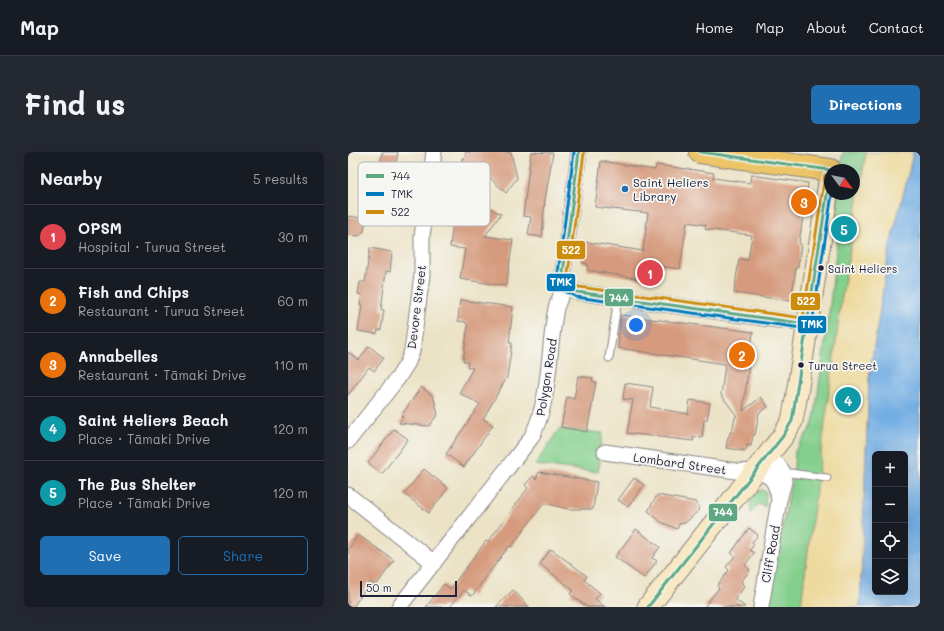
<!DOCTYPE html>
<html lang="en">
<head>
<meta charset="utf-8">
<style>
	body { margin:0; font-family:Mali,sans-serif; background:#242831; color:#f1f3f6 }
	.controls { position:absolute; right:12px; bottom:12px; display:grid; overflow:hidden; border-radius:6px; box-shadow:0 4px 16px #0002 }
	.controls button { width:36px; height:36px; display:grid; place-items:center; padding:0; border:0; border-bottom:1px solid #363941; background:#171b24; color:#f1f3f6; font:20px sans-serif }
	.compass { position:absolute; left:476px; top:12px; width:36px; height:36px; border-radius:50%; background:#171b24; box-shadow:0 4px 16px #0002; rotate:122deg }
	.scale { position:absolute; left:12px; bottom:10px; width:97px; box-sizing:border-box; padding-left:4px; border:2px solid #22223b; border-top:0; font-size:11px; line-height:14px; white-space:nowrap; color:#22223b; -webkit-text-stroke:3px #f6f6f2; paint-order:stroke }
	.you { position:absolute; left:288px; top:173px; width:14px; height:14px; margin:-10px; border:3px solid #fff; border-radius:50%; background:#1a73e8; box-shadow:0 0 0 6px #1a73e833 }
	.badge { display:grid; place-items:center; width:26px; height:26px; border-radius:50%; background:#1f6fb2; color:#fff; font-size:13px; font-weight:700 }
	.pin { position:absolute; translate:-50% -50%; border:2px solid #fff; box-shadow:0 1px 4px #0006 }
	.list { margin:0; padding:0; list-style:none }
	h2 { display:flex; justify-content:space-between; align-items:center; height:52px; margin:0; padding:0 16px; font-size:17px }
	h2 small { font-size:13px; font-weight:400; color:#9ea1a6 }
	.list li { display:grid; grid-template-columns:26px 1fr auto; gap:12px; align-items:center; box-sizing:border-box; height:64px; padding:0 16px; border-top:1px solid #363941 }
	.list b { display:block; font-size:15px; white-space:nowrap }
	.list p { margin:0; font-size:13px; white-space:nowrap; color:#9ea1a6 }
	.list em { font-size:13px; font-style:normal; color:#9ea1a6 }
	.actions { display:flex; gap:8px; padding:12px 16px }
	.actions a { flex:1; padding:9px 0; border:1px solid #1f6fb2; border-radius:6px; text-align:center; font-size:14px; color:#1f6fb2 }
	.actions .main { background:#1f6fb2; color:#fff }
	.icon { flex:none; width:22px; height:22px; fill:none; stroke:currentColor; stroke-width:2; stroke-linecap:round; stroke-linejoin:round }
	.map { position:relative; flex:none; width:572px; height:455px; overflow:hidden; border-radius:6px }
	header { display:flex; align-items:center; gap:24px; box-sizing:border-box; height:56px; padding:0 20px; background:#171b24; border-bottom:1px solid #363941 }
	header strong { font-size:19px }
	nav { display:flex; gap:22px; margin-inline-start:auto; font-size:14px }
	.intro { display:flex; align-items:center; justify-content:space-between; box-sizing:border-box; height:96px; padding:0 24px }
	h1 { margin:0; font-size:28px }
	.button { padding:10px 18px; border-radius:6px; background:#1f6fb2; color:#fff; font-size:14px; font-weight:700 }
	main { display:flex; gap:24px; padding:0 24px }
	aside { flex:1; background:#171b24; border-radius:6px; box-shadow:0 4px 16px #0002 }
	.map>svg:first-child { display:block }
	.green { fill:#84cf8c; stroke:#537864 }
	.sand { fill:#eeda9e; stroke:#887e6c }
	.water { fill:#72ade3; stroke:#4a688f; fill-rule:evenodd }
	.building { fill:#d69b7e }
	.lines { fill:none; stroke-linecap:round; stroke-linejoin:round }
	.service-casing { stroke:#878280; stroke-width:9 }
	.minor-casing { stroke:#878280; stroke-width:17 }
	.secondary-casing { stroke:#878280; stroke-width:23 }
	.primary-casing { stroke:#878280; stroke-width:24 }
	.service { stroke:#fff; stroke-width:7 }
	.minor { stroke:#fff; stroke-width:15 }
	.secondary { stroke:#f8e8c3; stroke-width:21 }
	.primary { stroke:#edc569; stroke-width:22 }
	.bus-1-casing { stroke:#f6f6f2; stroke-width:6 }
	.bus-2-casing { stroke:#f6f6f2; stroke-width:6 }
	.bus-3-casing { stroke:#f6f6f2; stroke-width:6 }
	.bus-1 { stroke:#5fa783; stroke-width:3 }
	.bus-2 { stroke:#007ab8; stroke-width:3 }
	.bus-3 { stroke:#cc8c0c; stroke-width:3 }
	.poi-dot { fill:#1f6fb2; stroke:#f6f6f2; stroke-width:1.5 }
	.bus-dot { fill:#22223b; stroke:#f6f6f2; stroke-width:1.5 }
	.labels { text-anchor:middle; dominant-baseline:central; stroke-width:3.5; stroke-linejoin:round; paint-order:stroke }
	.bus-label { font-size:11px; fill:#22223b; stroke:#f6f6f2; text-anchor:start }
	.poi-label { font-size:12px; fill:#22223b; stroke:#f6f6f2; text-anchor:start }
	.street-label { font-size:12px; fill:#22223b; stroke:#f6f6f2 }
	.key { fill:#f6f6f2; stroke:#b6b6bb; stroke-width:1 }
	.key-label { font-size:11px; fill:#22223b }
	.line-badge { stroke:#f6f6f2; stroke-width:1.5 }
	.badge-label { font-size:11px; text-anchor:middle; font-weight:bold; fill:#fff }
</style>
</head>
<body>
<header>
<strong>Map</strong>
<nav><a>Home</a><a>Map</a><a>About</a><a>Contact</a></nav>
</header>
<div class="intro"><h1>Find us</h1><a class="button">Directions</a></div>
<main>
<aside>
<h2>Nearby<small>5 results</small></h2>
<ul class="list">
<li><span class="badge" style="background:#e0444e">1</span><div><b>OPSM</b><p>Hospital · Turua Street</p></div><em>30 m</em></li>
<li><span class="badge" style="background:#e8710a">2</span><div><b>Fish and Chips</b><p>Restaurant · Turua Street</p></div><em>60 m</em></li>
<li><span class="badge" style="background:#e8710a">3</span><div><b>Annabelles</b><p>Restaurant · Tāmaki Drive</p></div><em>110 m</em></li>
<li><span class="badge" style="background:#0f9aa8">4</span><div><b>Saint Heliers Beach</b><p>Place · Tāmaki Drive</p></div><em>120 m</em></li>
<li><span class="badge" style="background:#0f9aa8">5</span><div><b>The Bus Shelter</b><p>Place · Tāmaki Drive</p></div><em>120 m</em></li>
</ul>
<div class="actions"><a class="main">Save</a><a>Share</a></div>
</aside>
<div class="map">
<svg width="572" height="455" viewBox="0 0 572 455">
	<rect width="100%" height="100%" fill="#f6f6f2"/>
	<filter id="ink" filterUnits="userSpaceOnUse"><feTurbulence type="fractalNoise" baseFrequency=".025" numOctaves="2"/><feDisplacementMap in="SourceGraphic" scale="8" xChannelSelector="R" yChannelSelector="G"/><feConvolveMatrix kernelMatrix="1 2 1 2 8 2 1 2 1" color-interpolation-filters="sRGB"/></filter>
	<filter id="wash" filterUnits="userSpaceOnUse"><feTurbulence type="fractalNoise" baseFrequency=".012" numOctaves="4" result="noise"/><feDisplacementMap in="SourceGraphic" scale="16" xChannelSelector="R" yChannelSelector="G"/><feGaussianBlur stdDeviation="0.9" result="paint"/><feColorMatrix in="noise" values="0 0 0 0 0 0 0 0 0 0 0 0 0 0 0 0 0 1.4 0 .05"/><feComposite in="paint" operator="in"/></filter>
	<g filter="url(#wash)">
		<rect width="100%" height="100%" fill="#ece3c6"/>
		<path class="green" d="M495,0H518L493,151L453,455H419L446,316L447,299L464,274L467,262L481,161L491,73L486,60L489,42H506V18H492Z
			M211,277L255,281C254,285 254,289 253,292C250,299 247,301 252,309L250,320L187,313Z
			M414,338L418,340L417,355L410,352L403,361C401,352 404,340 414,338Z"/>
		<path class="sand" d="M518,0H565L562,16L542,94L521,227L512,455H470L453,453L493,151Z"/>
		<path class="water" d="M565,0H572V455H512L521,227L542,94L562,16ZM527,302H557V440H527Z"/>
		<g id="blocks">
			<path class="building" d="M34,0H50L46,22L62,24L58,45L35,41V38L29,37Z
				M118,0H163L169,26L158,41L140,24L124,47L153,62L137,84L165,88L158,134L112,127L117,97L102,95L105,70H101L104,41H107L108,28H113L114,6L116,7Z
				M183,0L205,1L197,47L194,85L180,83L183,65L175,64Z
				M253,9L307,18L308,13L347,18L366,21L365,26L402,31L403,23L460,31L451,91L453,92L450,115H448L443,149L386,141L391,107L400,108L404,83L357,77L358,73L339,70L332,117L313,114L310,130L239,118L240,112L234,111L238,90L295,99L300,61L247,55Z
				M0,64L14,66L17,69L16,79L11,84L0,83Z
				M22,96L44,100L42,120L38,119L33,158H36L33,178H30L29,182L10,179L14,153H12L14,143L10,142L12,130H17Z
				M112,148L165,155L161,191H164L159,225L135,267L145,273L116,315L98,302L132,252L111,241L125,216L119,215L120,210L115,209L120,173L118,172V170L110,169Z
				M273,163L405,180L395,259L413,245L420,255L411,261L407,283H405L403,294L399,293L398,299L378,296L380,285H381L382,280H384L387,265L389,264L373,243L377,212L270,196Z
				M21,194L36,206L26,219L21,215L0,243V200L11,208Z
				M230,224L245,226L244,229L248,230L239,280L213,275L219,245L226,247Z
				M277,231L305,235L302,255L340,262L342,248L362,251L359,268H356L354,286L346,285L345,289L279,281L285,248L275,247Z
				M73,235L85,244L90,262L81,274L51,271L55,265L53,264Z
				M46,277L60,287L34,322L20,311Z
				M76,317L100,336L81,361L56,342Z
				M191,320L249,330L245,357H220L196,351L163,395L161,394L124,444L116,438L102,455H78L96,432L102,437L138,389L140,390L180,336L177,333L185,324L188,327Z
				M286,326L296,333L280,355L270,348Z
				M309,343L348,350L351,355L350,359L337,371L331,372L329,377L313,370L300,359Z
				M401,376L410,383L404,390L406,392L402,398L406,401L397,413L402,418L393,430L397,434L387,447L397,455H356L371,436L369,434L381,418L378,415L387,404L383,401Z
				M288,377L312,395L304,406L309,409L296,426L267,405Z
				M10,383L46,408L28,434L22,430L5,455H0V398Z
				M203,397L239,424L236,428L252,441L247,447L257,455H239L222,442L225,438L192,412Z
				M165,438L181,455H148Z"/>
		</g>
	</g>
	<g filter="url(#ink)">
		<use href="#blocks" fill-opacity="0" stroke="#878280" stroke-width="1"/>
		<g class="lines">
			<defs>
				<path id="service" d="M261,206L270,146
					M435,320L479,326"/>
				<path id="minor" d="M219,135L229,140L236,141L459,172
					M219,135L215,121L231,0
					M0,289L50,226L60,210L64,199L74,123V84L86,0
					M257,300L388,319C413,321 427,317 431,348
					M0,343L86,411
					M51,455L183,286C203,249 200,197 208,156L213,143L219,135
					M413,455L431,348L436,330L435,320L430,313L419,305"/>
				<path id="secondary" d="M300,455L435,284L444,269L449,242L482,24"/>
				<path id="primary" d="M352,0L482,18"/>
			</defs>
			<use href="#service" class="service-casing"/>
			<use href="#minor" class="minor-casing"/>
			<use href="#secondary" class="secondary-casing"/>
			<use href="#primary" class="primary-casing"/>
			<use href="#service" class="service"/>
			<use href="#minor" class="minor"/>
			<use href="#secondary" class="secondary"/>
			<use href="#primary" class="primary"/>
			<defs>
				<path id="bus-1" d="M231,0L215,121L219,135L229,140L459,172
					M352,0L482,18
					M300,455L435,284L444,269L482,24"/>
				<path id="bus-2" d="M226,0L210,121L215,138L228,145L461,177L464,173L484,42"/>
				<path id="bus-3" d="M236,1L220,121L223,132L231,135L455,166L477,23"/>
			</defs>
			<use href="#bus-1" class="bus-1-casing"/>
			<use href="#bus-2" class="bus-2-casing"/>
			<use href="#bus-3" class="bus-3-casing"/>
			<use href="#bus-1" class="bus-1"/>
			<use href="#bus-2" class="bus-2"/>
			<use href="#bus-3" class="bus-3"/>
		</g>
	</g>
	<circle class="poi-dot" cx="277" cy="37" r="4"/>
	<g class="bus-dot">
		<circle cx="473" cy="116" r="3.5"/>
		<circle cx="453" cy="213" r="3.5"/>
	</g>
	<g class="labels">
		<g class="bus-label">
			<text x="480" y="116">Saint Heliers</text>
			<text x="460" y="213">Turua Street</text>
		</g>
		<g class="poi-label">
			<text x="285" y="30">Saint Heliers<tspan x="285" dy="14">Library</tspan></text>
		</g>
		<g class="street-label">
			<text transform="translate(68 155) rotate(-83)">Devore Street</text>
			<text transform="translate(198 225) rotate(-81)">Polygon Road</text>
			<text transform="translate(332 311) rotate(8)">Lombard Street</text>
			<text transform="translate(422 402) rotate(-80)">Cliff Road</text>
		</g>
	</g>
	<rect x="10" y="10" width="132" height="64" rx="6" class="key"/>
	<rect x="18" y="22" width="18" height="4" fill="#5fa783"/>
	<rect x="18" y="40" width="18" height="4" fill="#007ab8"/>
	<rect x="18" y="58" width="18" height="4" fill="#cc8c0c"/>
	<g class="key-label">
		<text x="43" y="28">744</text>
		<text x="43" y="46">TMK</text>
		<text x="43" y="64">522</text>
	</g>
	<g class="line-badge">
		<rect x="208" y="88" width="30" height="20" rx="4" fill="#cc8c0c"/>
		<rect x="198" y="121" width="30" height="19" rx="4" fill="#007ab8"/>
		<rect x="256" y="136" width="30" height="19" rx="4" fill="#5fa783"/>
		<rect x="442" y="140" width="31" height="19" rx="4" fill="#cc8c0c"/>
		<rect x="449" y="163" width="30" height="19" rx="4" fill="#007ab8"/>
		<rect x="360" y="351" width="30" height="19" rx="4" fill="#5fa783"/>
	</g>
	<g class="badge-label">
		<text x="223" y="102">522</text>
		<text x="213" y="134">TMK</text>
		<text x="271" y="150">744</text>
		<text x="458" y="153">522</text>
		<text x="464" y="176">TMK</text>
		<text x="375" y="364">744</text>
	</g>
</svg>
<div class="controls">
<button>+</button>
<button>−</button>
<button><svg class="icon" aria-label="locate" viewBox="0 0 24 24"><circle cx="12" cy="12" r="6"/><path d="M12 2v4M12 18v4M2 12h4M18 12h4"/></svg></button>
<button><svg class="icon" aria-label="layers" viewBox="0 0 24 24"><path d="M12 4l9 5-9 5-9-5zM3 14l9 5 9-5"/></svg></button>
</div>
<svg class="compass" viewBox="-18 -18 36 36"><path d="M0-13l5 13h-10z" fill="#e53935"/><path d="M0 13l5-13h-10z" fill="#9ea1a6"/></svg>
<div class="scale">50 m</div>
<div class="you"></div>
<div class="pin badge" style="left:302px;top:121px;background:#e0444e">1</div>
<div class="pin badge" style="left:394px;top:203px;background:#e8710a">2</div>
<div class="pin badge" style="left:456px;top:50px;background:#e8710a">3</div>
<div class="pin badge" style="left:500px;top:248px;background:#0f9aa8">4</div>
<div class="pin badge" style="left:496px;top:77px;background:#0f9aa8">5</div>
</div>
</main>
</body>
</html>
